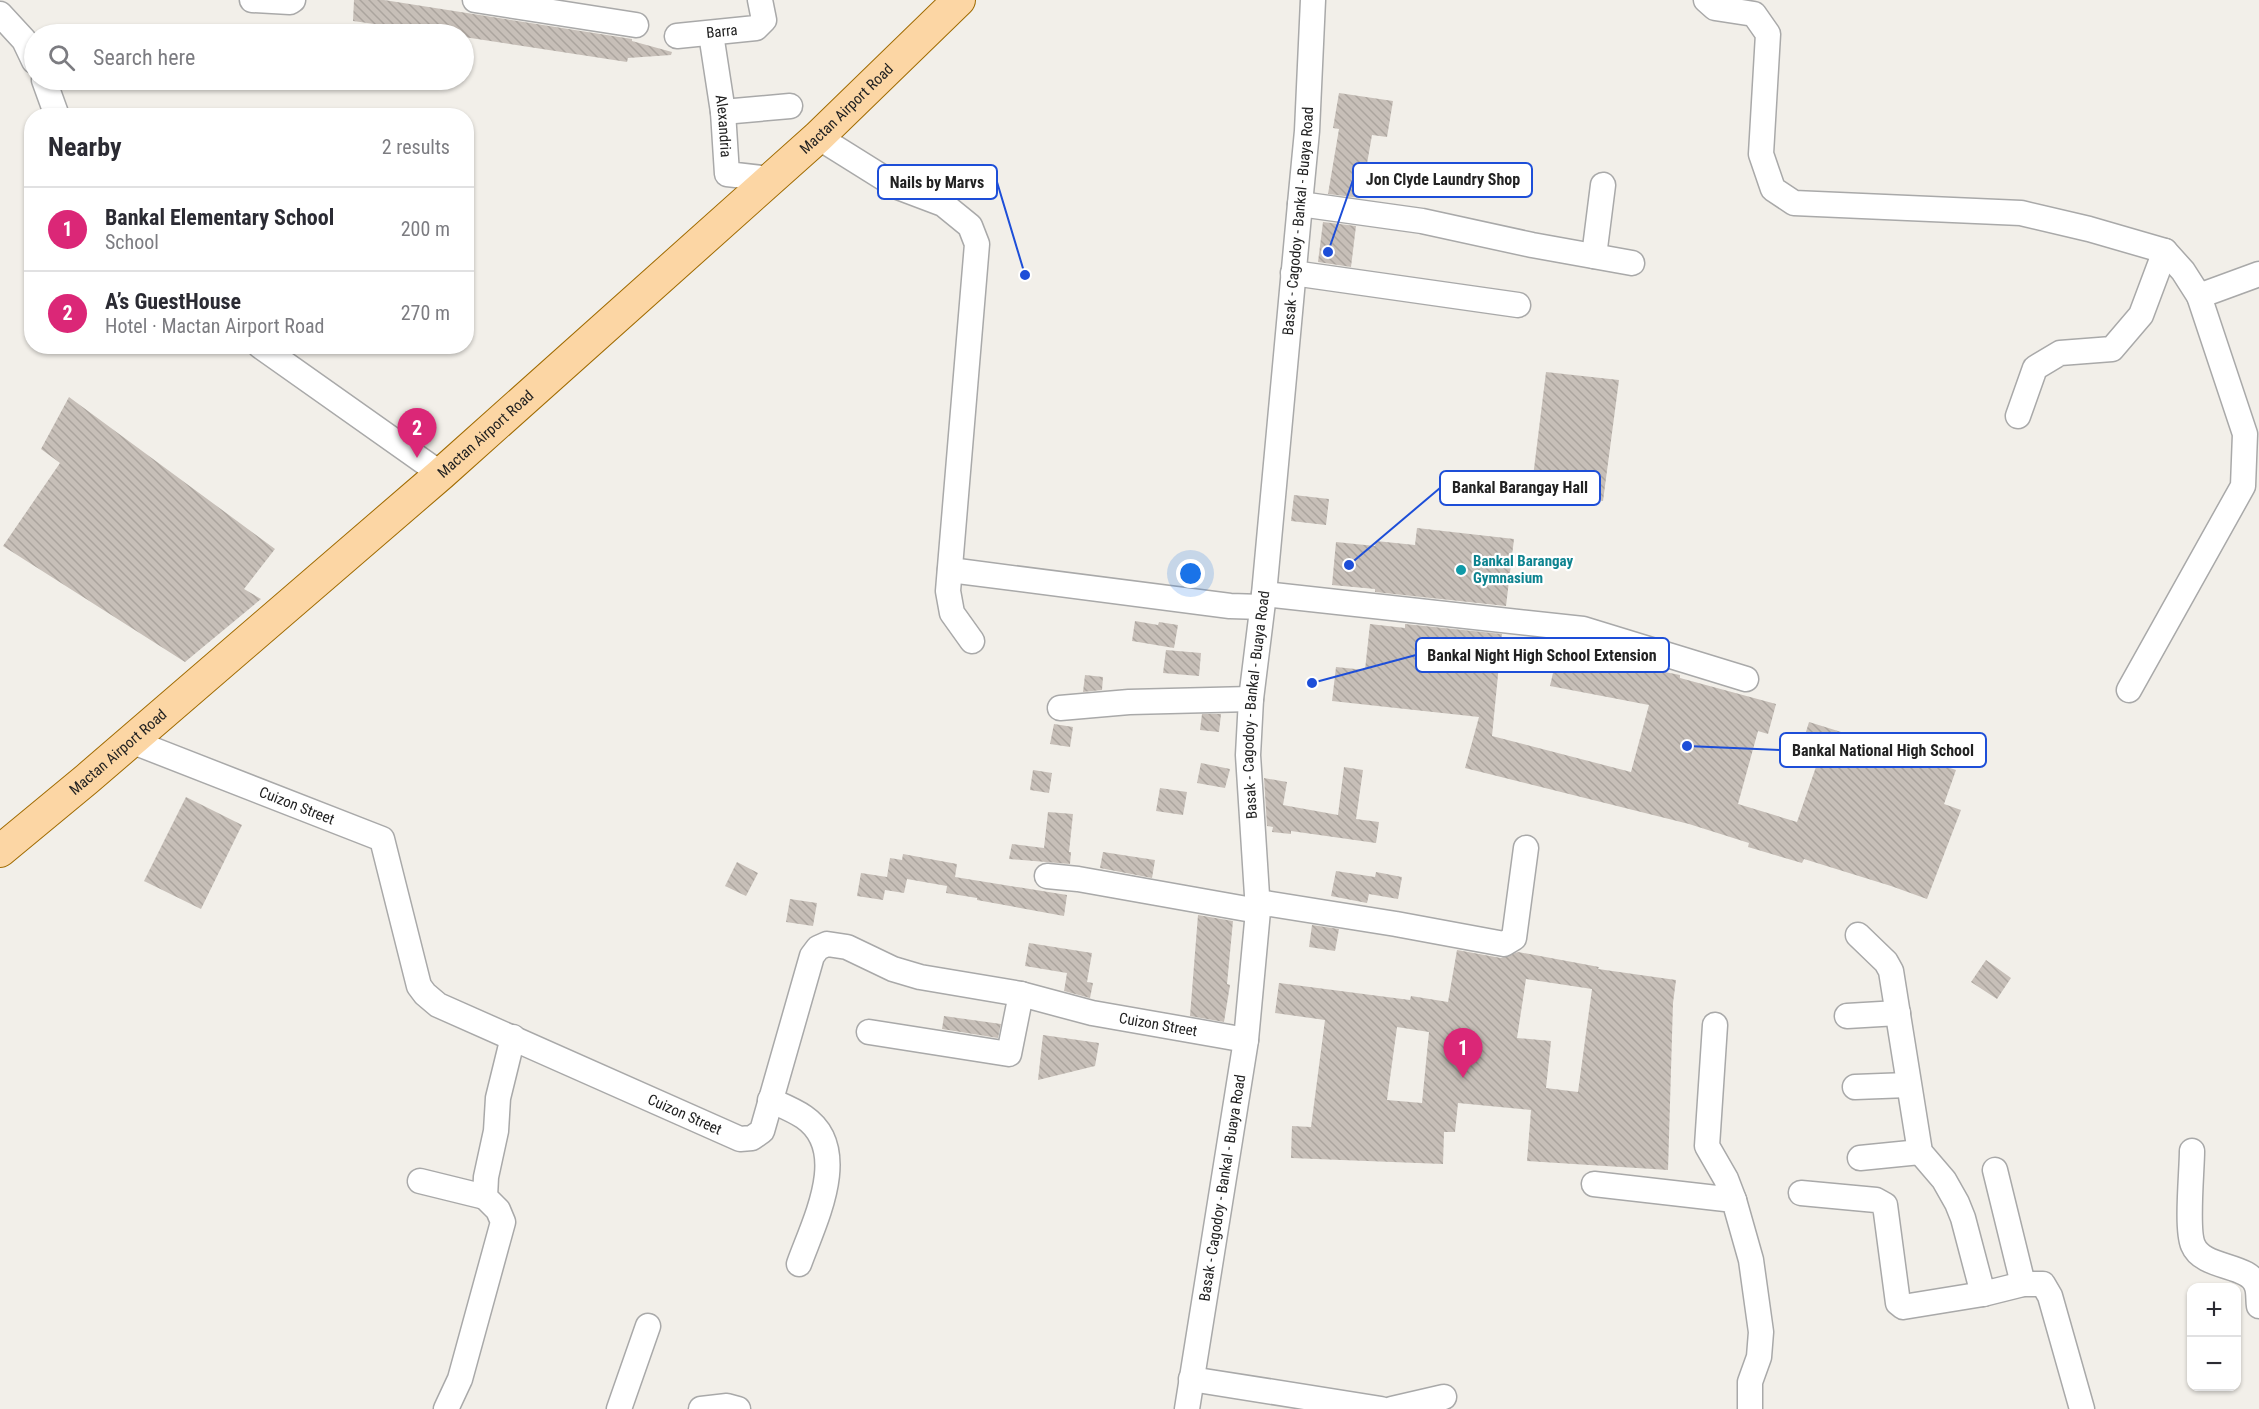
<!DOCTYPE html>
<html lang="en">
<head>
<meta charset="utf-8">
<style>
	body { margin:0; font-family:"Roboto Condensed",sans-serif; background:#f7f7f7; color:#2b2b33 }
	.controls { position:absolute; right:18px; bottom:18px; display:grid; overflow:hidden; border-radius:12px; box-shadow:0 2px 4px #0004 }
	.controls button { width:54px; height:54px; display:grid; place-items:center; padding:0; border:0; border-bottom:2px solid #e1e1e2; background:#fff; color:#2b2b33; font:30px sans-serif }
	.you { position:absolute; left:1191px; top:574px; width:21px; height:21px; margin:-15px; border:4px solid #fff; border-radius:50%; background:#1a73e8; box-shadow:0 0 0 9px #1a73e833 }
	.badge { display:grid; place-items:center; width:39px; height:39px; border-radius:50%; background:#db2777; color:#fff; font-size:20px; font-weight:700 }
	.pin { position:absolute; translate:-50% -50px; filter:drop-shadow(0 2px 3px #0008) }
	.pin::after { content:''; position:absolute; top:32px; width:21px; height:18px; background:inherit; clip-path:polygon(0 0,100% 0,50% 100%) }
	.list { margin:0; padding:0; list-style:none }
	h2 { display:flex; justify-content:space-between; align-items:center; height:78px; margin:0; padding:0 24px; font-size:26px }
	h2 small { font-size:20px; font-weight:400; color:#7c7c81 }
	.list li { display:grid; grid-template-columns:39px 1fr auto; gap:18px; align-items:center; box-sizing:border-box; height:84px; padding:0 24px; border-top:2px solid #e1e1e2 }
	.list b { display:block; font-size:22px; white-space:nowrap }
	.list p { margin:0; font-size:20px; white-space:nowrap; color:#7c7c81 }
	.list em { font-size:20px; font-style:normal; color:#7c7c81 }
	.icon { flex:none; width:33px; height:33px; fill:none; stroke:currentColor; stroke-width:2; stroke-linecap:round; stroke-linejoin:round }
	.map { position:relative; flex:none; width:2259px; height:1409px; overflow:hidden }
	.search { position:absolute; background:#fff; box-shadow:0 2px 4px #0004; left:24px; top:24px; width:450px; height:66px; display:flex; align-items:center; gap:15px; box-sizing:border-box; padding:0 21px; border-radius:33px; color:#7c7c81; font-size:22px }
	.panel { position:absolute; background:#fff; box-shadow:0 2px 4px #0004; left:24px; top:108px; width:450px; height:246px; border-radius:24px }
	.map>svg:first-child { display:block }
	.building { fill:url(#building-back-hatch); fill-rule:evenodd }
	.lines { fill:none; stroke-linecap:round; stroke-linejoin:round }
	.minor-casing { stroke:#a9a9a9; stroke-width:27 }
	.major-casing { stroke:#a06b00; stroke-width:34 }
	.minor { stroke:#fff; stroke-width:24 }
	.major { stroke:#fcd6a4; stroke-width:32 }
	.culture-dot { fill:#0f9aa8; stroke:#fff; stroke-width:2 }
	.labels { text-anchor:middle; dominant-baseline:central; stroke-width:4.5; stroke-linejoin:round; paint-order:stroke }
	.street-label { font-size:15px; fill:#222; stroke:#fff }
	.culture-label { font-size:15px; font-weight:bold; fill:#0d838f; stroke:#fff; text-anchor:start }
	.leader { fill:none; stroke:#1d4ed8; stroke-width:2 }
	.callout-dot { fill:#1d4ed8; stroke:#fff; stroke-width:2 }
	.callout { fill:#fff; stroke:#1d4ed8; stroke-width:2 }
	.callout-label { font-size:16px; text-anchor:middle; font-weight:bold; fill:#222 }
</style>
</head>
<body>
<div class="map">
<svg width="2259" height="1409" viewBox="0 0 2259 1409">
	<defs>
		<pattern id="building-back-hatch" width="6" height="6" patternUnits="userSpaceOnUse" patternTransform="scale(1.5)"><rect width="6" height="6" fill="#c7bfb8"/><path d="M-1 5l2 2M0 0l6 6M5-1l2 2" fill="none" stroke="#aba49e"/></pattern>
	</defs>
	<rect width="100%" height="100%" fill="#f2efe9"/>
	<path class="building" d="M354,0H384L632,39V41L672,52L671,55L628,58L627,62L464,37V34H445L353,21Z
		M1339,93L1393,101L1387,137L1372,135L1361,198L1328,194L1339,129L1333,128Z
		M1323,222L1356,226L1351,267L1318,262Z
		M1546,372L1619,380L1603,501L1531,493Z
		M69,397L275,549L244,589L261,599L185,662L3,546L60,463L41,449Z
		M1294,495L1329,499L1326,525L1291,521Z
		M1417,528L1514,539L1506,606L1375,592V589L1332,585L1336,542L1375,546L1376,541L1415,545Z
		M1135,621L1158,625L1159,622L1178,625L1174,648L1132,641Z
		M1370,624L1405,628V624L1502,634L1492,736L1631,772L1649,705L1550,686L1558,651L1680,675V678L1776,704L1768,734L1758,731L1738,804L1797,822L1818,761L1799,755L1809,722L1867,740L1956,770L1944,804L1961,810L1927,899L1891,886L1804,859L1802,863L1748,847L1749,843L1689,824L1465,768L1479,717L1332,701L1336,667L1365,670Z
		M1166,650L1201,653L1199,676L1163,673Z
		M1085,675L1103,677L1102,690L1083,692Z
		M1202,714H1221L1219,732L1200,730Z
		M1054,724L1073,727L1070,747L1050,744Z
		M1201,763L1230,769L1225,788L1197,783Z
		M1344,767L1363,770L1356,819L1379,822L1376,843L1291,831V834L1272,832L1273,827L1267,826L1264,778L1287,782L1283,805L1338,815Z
		M1033,770L1052,773L1049,793L1030,790Z
		M1160,788L1187,792L1183,815L1156,811Z
		M186,797L242,825L201,909L144,881Z
		M1048,812L1073,814L1069,852H1071L1070,864L1009,859L1012,844L1044,848Z
		M1103,852L1155,860L1152,878L1100,868Z
		M903,854L957,864L955,877L1067,895L1064,916L977,900V898L946,893L947,886L907,879L904,893L885,890L883,900L857,896L861,873L887,877L890,858L902,860Z
		M737,862L758,873L746,896L725,886Z
		M1336,871L1375,877L1376,872L1402,877L1398,899L1369,894L1367,903L1331,896Z
		M790,899L817,903L813,926L786,922Z
		M1198,915L1233,921L1227,984L1230,985L1224,1022L1190,1016Z
		M1312,925L1339,929L1335,951L1309,947Z
		M1029,943L1092,953L1087,982L1093,983L1090,998L1064,991L1067,973L1025,966Z
		M1457,950L1501,958L1518,952L1599,967L1598,969L1676,980L1673,1003L1668,1170L1527,1161L1531,1110L1458,1103L1455,1132H1444L1443,1164L1291,1158L1292,1126L1311,1127L1325,1020L1275,1013L1279,983L1410,1000L1411,996L1448,1002ZM1526,979L1592,989L1578,1092L1546,1088L1551,1041L1517,1038ZM1397,1027L1429,1032L1422,1103L1387,1100Z
		M1986,960L2011,978L1997,999L1971,982Z
		M944,1016L1001,1024L998,1038L942,1029Z
		M1043,1035L1099,1043L1095,1066L1038,1080Z"/>
	<g class="lines">
		<defs>
			<g id="minor">
				<path d="M252,0L290,2L293,0"/>
				<path d="M475,0L636,25"/>
				<path d="M1706,0L1715,8L1754,14L1768,34L1761,154L1773,189L1794,203L2021,213L2089,229L2165,251L2183,271L2199,296L2245,434L2243,486L2129,690"/>
				<path d="M0,14L24,40L34,61"/>
				<path id="s1" d="M711,34L723,112L727,174L771,179"/>
				<path id="s2" d="M677,36L756,28L764,20L760,0"/>
				<path d="M44,80L57,116"/>
				<path d="M723,112L790,106"/>
				<path d="M818,137L898,187L943,204L970,226L977,244L948,591L952,613L972,641"/>
				<path d="M1300,204L1422,221L1532,245L1632,263"/>
				<path d="M1594,256L1603,185"/>
				<path d="M1293,273L1518,305"/>
				<path d="M2199,296L2259,274"/>
				<path d="M260,346L441,474"/>
				<path d="M2018,416L2035,368L2060,353L2112,349L2141,315L2165,251"/>
				<path d="M950,570L1230,606L1262,607"/>
				<path d="M1264,594L1583,629L1746,679"/>
				<path d="M1060,708L1129,702L1251,699"/>
				<path id="s3" d="M131,741L382,839L419,986L425,994L438,1005L740,1139L752,1138L762,1131L812,956L818,948L827,944L847,947L893,969L920,977L1021,994L1092,1013L1246,1040"/>
				<path d="M1047,876L1078,879L1258,911"/>
				<path d="M1258,902L1396,924L1504,944L1514,938L1526,848"/>
				<path d="M1858,935L1886,962L1891,971L1920,1152L1944,1180L1957,1203L1963,1218L1983,1294L2023,1284H2043L2050,1296L2082,1409"/>
				<path d="M1847,1016L1898,1013"/>
				<path d="M1715,1025L1707,1146L1726,1179L1734,1200"/>
				<path d="M869,1032L1009,1054L1021,994"/>
				<path d="M1855,1087L1908,1085"/>
				<path d="M770,1100C781,1105 794,1110 804,1117C852,1150 814,1222 799,1264"/>
				<path d="M2192,1151C2192,1171 2186,1229 2193,1245C2203,1270 2251,1263 2257,1287C2259,1293 2258,1300 2259,1306"/>
				<path d="M1860,1158L1920,1152"/>
				<path d="M1995,1170L2023,1284"/>
				<path d="M420,1181L485,1197"/>
				<path d="M1594,1184L1734,1200L1751,1260L1761,1332L1759,1357L1750,1382V1409"/>
				<path d="M1801,1193L1876,1200L1885,1205L1898,1303L1903,1307L1983,1294"/>
				<path d="M1191,1379L1381,1409"/>
				<path d="M446,1409L460,1379L503,1222L498,1210L485,1197L486,1177L496,1131L498,1098L513,1037"/>
				<path d="M619,1409L648,1326"/>
				<path d="M701,1409L727,1406L738,1409"/>
				<path id="s4" d="M1187,1409L1246,1040L1258,911L1248,755L1251,699L1264,594L1300,204L1307,131L1313,0"/>
				<path d="M1392,1409L1444,1397"/>
			</g>
			<g id="major">
				<path id="s5" d="M0,851L87,779L441,474L818,137L959,0"/>
			</g>
		</defs>
		<use href="#minor" class="minor-casing"/>
		<use href="#major" class="major-casing"/>
		<use href="#minor" class="minor"/>
		<use href="#major" class="major"/>
	</g>
	<circle class="culture-dot" cx="1461" cy="570" r="6"/>
	<g class="labels">
		<g class="street-label">
			<text stroke="none"><textPath href="#s2" startOffset="45">Barra</textPath></text>
			<text stroke="none"><textPath href="#s5" startOffset="1126">Mactan Airport Road</textPath></text>
			<text stroke="none"><textPath href="#s1" startOffset="93">Alexandria</textPath></text>
			<text stroke="none"><textPath href="#s4" startOffset="1196">Basak - Cagodoy - Bankal - Buaya Road</textPath></text>
			<text stroke="none"><textPath href="#s5" startOffset="640">Mactan Airport Road</textPath></text>
			<text stroke="none"><textPath href="#s4" startOffset="710">Basak - Cagodoy - Bankal - Buaya Road</textPath></text>
			<text stroke="none"><textPath href="#s5" startOffset="154">Mactan Airport Road</textPath></text>
			<text stroke="none"><textPath href="#s3" startOffset="178">Cuizon Street</textPath></text>
			<text stroke="none"><textPath href="#s3" startOffset="1347">Cuizon Street</textPath></text>
			<text stroke="none"><textPath href="#s3" startOffset="718">Cuizon Street</textPath></text>
			<text stroke="none"><textPath href="#s4" startOffset="224">Basak - Cagodoy - Bankal - Buaya Road</textPath></text>
		</g>
		<g class="culture-label">
			<text x="1473" y="561">Bankal Barangay<tspan x="1473" dy="17">Gymnasium</tspan></text>
		</g>
	</g>
	<path class="leader" d="M1328 252L1353 180M1025 275L997 182M1349 565L1440 488M1312 683L1416 655M1687 746L1780 750"/>
	<g class="callout-dot">
		<circle cx="1328" cy="252" r="6"/>
		<circle cx="1025" cy="275" r="6"/>
		<circle cx="1349" cy="565" r="6"/>
		<circle cx="1312" cy="683" r="6"/>
		<circle cx="1687" cy="746" r="6"/>
	</g>
	<g class="callout">
		<rect x="1353" y="163" width="179" height="34" rx="6"/>
		<rect x="878" y="165" width="119" height="34" rx="6"/>
		<rect x="1440" y="471" width="160" height="34" rx="6"/>
		<rect x="1416" y="638" width="253" height="34" rx="6"/>
		<rect x="1780" y="733" width="206" height="34" rx="6"/>
	</g>
	<g class="callout-label">
		<text x="1443" y="185">Jon Clyde Laundry Shop</text>
		<text x="937" y="188">Nails by Marvs</text>
		<text x="1520" y="493">Bankal Barangay Hall</text>
		<text x="1542" y="661">Bankal Night High School Extension</text>
		<text x="1883" y="756">Bankal National High School</text>
	</g>
</svg>
<div class="controls">
<button>+</button>
<button>−</button>
</div>
<div class="you"></div>
<div class="pin badge" style="left:1463px;top:1078px">1</div>
<div class="pin badge" style="left:417px;top:458px">2</div>
<div class="search"><svg class="icon" aria-label="search" viewBox="0 0 24 24"><circle cx="10" cy="10" r="6"/><path d="M15 15l6 6"/></svg>Search here</div>
<section class="panel">
<h2>Nearby<small>2 results</small></h2>
<ul class="list">
<li><span class="badge">1</span><div><b>Bankal Elementary School</b><p>School</p></div><em>200 m</em></li>
<li><span class="badge">2</span><div><b>A’s GuestHouse</b><p>Hotel · Mactan Airport Road</p></div><em>270 m</em></li>
</ul>
</section>
</div>
</body>
</html>
